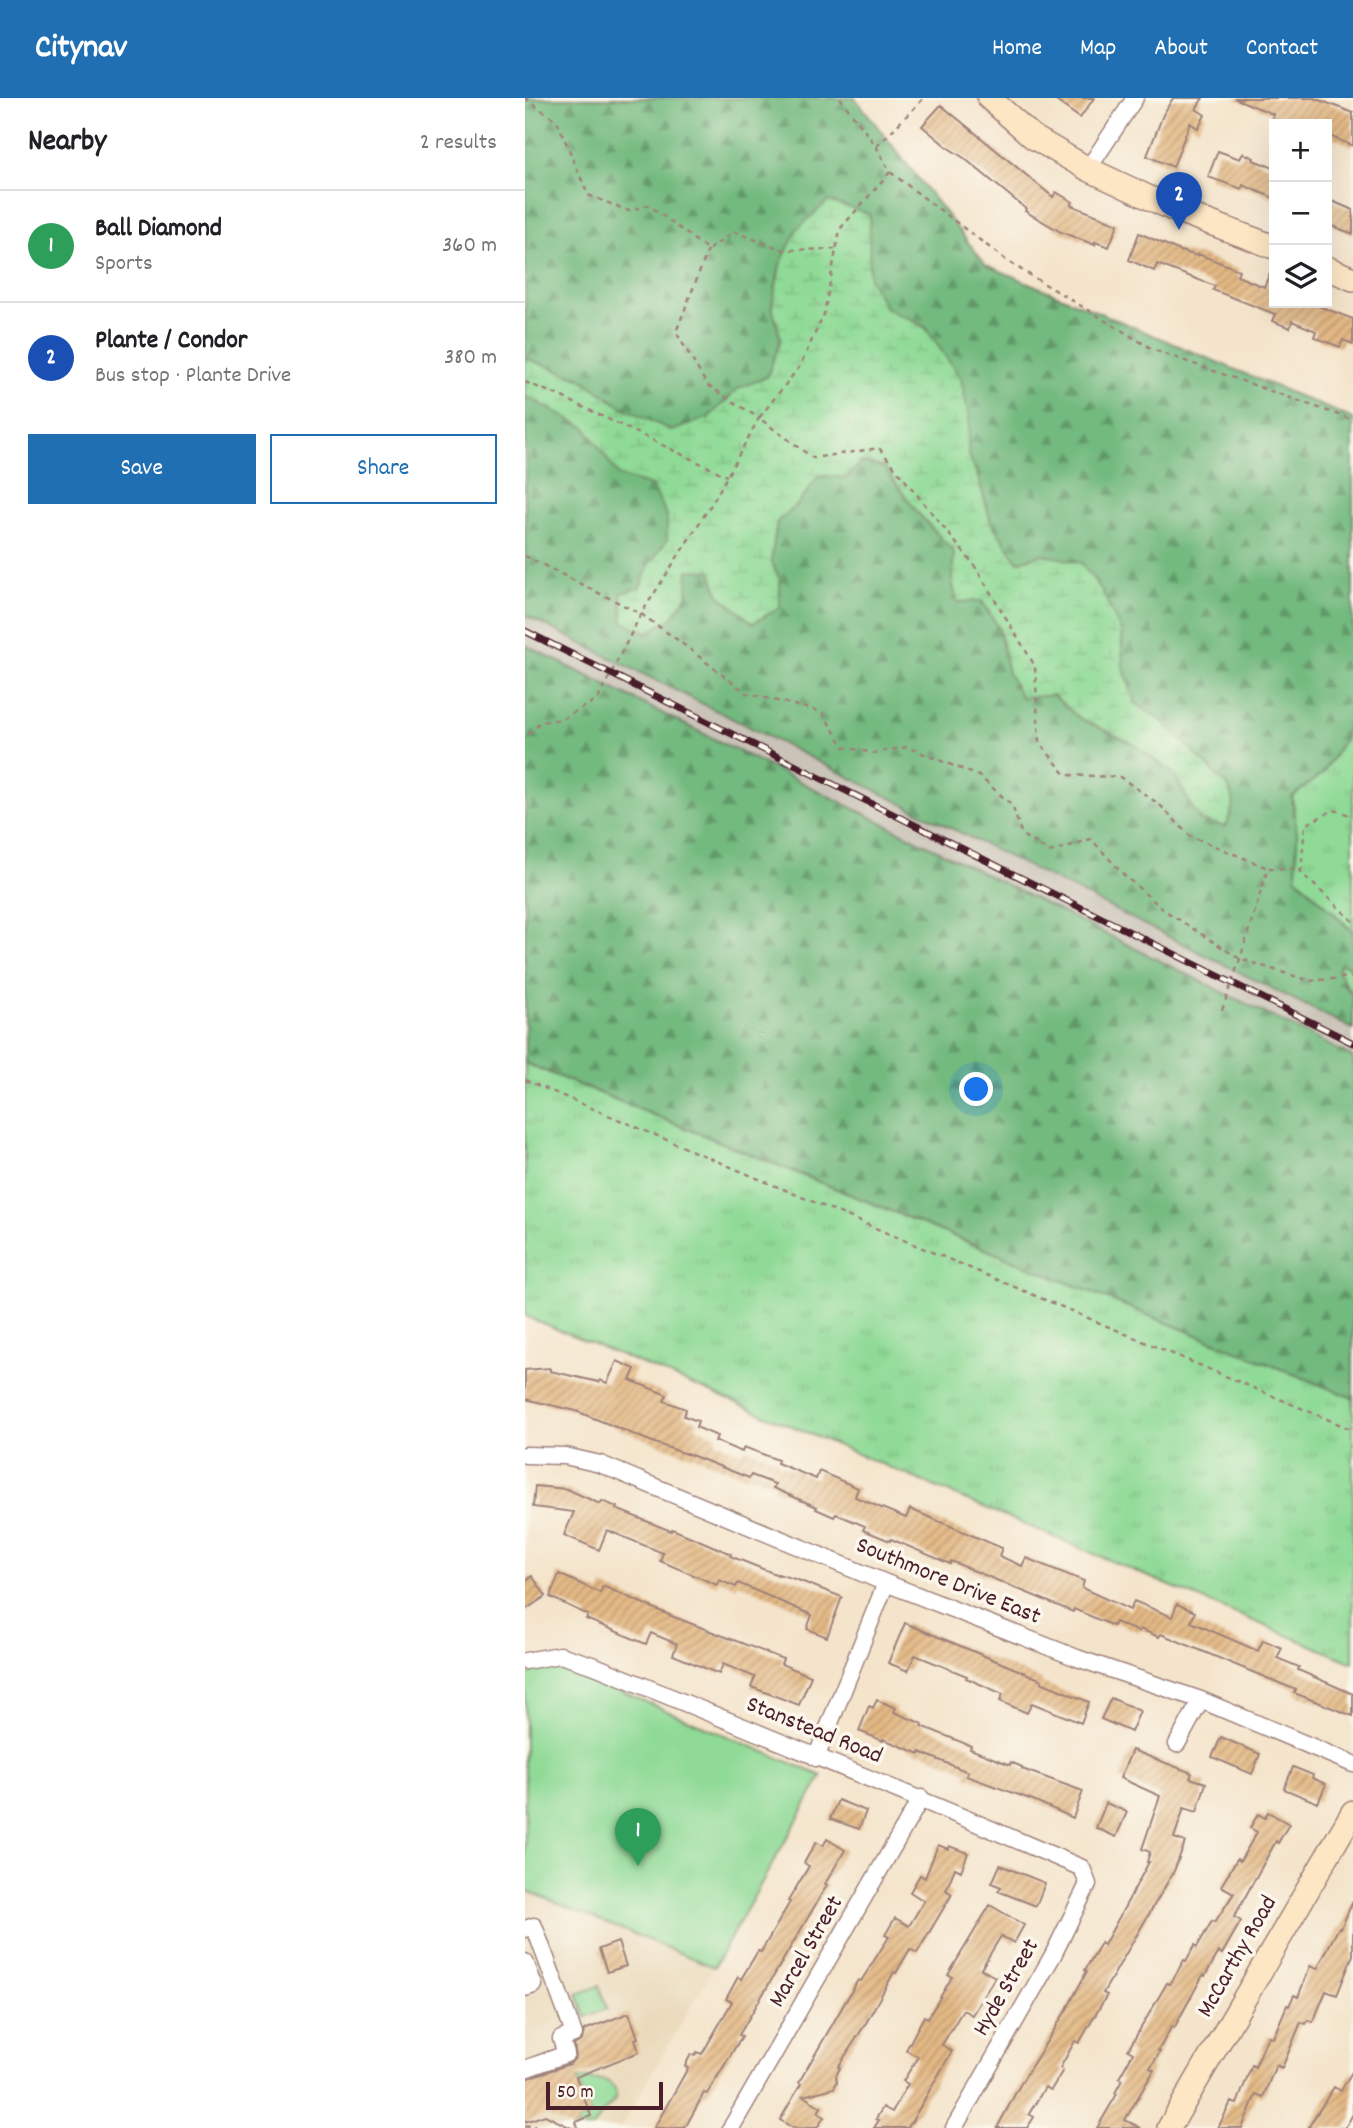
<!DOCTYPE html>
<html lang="en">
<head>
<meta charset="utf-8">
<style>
	body { margin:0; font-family:Dekko,sans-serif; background:#f6f6f6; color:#202124 }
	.controls { position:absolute; right:21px; top:21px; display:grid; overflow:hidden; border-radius:0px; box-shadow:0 7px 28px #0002 }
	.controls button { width:63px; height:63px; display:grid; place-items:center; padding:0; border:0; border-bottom:2px solid #e0e0e0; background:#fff; color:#202124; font:35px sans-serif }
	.scale { position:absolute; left:21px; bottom:18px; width:117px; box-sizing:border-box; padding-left:7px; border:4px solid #4a1f2b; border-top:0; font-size:19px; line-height:24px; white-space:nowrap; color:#4a1f2b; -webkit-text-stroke:5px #fbf7ec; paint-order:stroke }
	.you { position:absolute; left:452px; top:992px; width:24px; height:24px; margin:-18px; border:5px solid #fff; border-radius:50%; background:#1a73e8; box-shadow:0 0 0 10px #1a73e833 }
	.badge { display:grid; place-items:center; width:46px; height:46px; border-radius:50%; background:#1f6fb2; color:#fff; font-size:23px; font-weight:700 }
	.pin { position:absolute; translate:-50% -58px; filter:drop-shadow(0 2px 4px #0008) }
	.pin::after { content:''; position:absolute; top:37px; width:24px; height:21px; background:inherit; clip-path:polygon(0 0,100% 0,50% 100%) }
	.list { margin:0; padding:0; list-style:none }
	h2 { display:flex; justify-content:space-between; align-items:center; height:91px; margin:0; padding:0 28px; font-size:30px }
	h2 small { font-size:23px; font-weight:400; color:#757577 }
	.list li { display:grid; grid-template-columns:46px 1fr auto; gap:21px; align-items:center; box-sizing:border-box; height:112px; padding:0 28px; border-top:2px solid #e0e0e0 }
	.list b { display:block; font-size:26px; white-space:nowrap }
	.list p { margin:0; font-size:23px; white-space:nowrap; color:#757577 }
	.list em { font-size:23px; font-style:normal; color:#757577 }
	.actions { display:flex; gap:14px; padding:21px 28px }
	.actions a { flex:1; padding:16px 0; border:2px solid #1f6fb2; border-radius:0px; text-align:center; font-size:24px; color:#1f6fb2 }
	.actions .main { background:#1f6fb2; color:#fff }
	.icon { flex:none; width:38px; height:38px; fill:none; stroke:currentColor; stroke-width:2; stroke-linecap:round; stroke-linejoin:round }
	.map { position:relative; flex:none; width:828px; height:2030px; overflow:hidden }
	header { display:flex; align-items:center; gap:42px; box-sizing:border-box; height:98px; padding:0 35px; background:#1f6fb2; color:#fff }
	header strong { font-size:33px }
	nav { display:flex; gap:38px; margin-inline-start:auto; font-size:24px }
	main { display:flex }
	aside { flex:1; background:#fff }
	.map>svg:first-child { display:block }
	.built { fill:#ead9ba }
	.industrial { fill:#cac3b8 }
	.grass { fill:url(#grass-tufts); stroke:#6c7c60; stroke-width:2 }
	.forest { fill:url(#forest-firs); stroke:#5e6c55; stroke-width:2 }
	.wetland { fill:url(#wetland-marsh); stroke:#6c7c60; stroke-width:2 }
	.park { fill:#8fda96; stroke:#6c7c60; stroke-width:2 }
	.building { fill:url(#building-hatch) }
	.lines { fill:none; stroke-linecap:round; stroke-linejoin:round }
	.street-casing { stroke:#9f827b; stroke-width:19 }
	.secondary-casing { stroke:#9f827b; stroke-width:26 }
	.path { stroke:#9f827b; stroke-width:2.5; stroke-dasharray:5 5; stroke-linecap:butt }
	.street { stroke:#fff; stroke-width:16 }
	.secondary { stroke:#fce6c4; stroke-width:23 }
	.rail-casing { stroke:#4a1f2b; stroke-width:7 }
	.rail { stroke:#fbf7ec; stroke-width:4.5; stroke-dasharray:13; stroke-linecap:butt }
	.labels { text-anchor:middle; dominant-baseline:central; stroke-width:7; stroke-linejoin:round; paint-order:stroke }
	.street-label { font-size:24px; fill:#4a1f2b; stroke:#fbf7ec }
</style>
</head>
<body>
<header>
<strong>Citynav</strong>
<nav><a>Home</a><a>Map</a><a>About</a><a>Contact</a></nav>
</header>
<main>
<aside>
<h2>Nearby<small>2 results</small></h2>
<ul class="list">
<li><span class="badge" style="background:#2e9e5b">1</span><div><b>Ball Diamond</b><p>Sports</p></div><em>360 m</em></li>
<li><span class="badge" style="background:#1a4fb4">2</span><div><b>Plante / Condor</b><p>Bus stop · Plante Drive</p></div><em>380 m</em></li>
</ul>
<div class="actions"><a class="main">Save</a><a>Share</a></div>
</aside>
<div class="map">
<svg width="828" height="2030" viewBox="0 0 828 2030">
	<defs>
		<pattern id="grass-tufts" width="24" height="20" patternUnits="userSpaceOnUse" patternTransform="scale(1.75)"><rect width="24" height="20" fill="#8fda96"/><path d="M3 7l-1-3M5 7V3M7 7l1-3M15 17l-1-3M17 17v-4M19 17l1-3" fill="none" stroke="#7dbb81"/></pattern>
		<pattern id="forest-firs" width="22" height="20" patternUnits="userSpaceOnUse" patternTransform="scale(1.75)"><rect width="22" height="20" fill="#73ba7f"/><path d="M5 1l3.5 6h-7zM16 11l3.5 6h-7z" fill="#609768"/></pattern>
		<pattern id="wetland-marsh" width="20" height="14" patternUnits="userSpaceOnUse" patternTransform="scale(1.75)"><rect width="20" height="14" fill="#8fda96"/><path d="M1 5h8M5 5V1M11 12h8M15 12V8" fill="none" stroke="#7dbb81"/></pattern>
		<pattern id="building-hatch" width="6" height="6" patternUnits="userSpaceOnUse" patternTransform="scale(1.75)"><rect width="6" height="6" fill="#e4b985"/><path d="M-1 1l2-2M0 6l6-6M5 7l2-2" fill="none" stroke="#bb966d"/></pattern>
	</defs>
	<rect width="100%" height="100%" fill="#fbf7ec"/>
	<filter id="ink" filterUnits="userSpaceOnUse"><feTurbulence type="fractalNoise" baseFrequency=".0143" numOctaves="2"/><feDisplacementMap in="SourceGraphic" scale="14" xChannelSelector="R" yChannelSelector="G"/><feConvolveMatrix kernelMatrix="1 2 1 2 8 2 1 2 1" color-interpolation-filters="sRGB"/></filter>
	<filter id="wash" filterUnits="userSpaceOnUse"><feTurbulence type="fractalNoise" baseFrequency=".00686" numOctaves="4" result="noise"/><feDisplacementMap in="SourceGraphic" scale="28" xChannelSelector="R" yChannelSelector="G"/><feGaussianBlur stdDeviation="1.57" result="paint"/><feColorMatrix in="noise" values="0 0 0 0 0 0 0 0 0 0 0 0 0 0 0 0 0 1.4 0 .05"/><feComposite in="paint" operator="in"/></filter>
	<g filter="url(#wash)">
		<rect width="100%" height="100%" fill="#f4e4cb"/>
		<path class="built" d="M0,1792L189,1869L95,2030H0Z"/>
		<path class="industrial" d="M0,517L828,931V959L0,547Z"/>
		<path class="grass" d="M828,606V834L771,779L772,736L767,699L797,676L819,642Z
			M0,965L828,1300V1565L188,1295L0,1218Z"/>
		<path class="forest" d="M0,0H330L461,167L828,321V606L819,642L797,676L767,699L772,736L771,779L828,834V871L816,865L818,885L828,898V931L0,517V298L60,329L94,378L127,388L142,417L143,442L123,469L115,490L162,498V471L186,473L194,497L228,525L255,509V482L246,463L252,424L272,407L294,377L322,380L336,364L359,369L393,415L429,454L427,483L432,504L456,503L474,530L483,575L528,597L554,620L607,645L649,676L674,722L701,729L709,705L703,688L636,622L610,605L598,568L596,533L517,456L493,464L466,424L452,376L443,355L444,319L401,229L361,210L344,181V116L255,167L247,209L256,241L242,279L214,290L183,320L147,333L97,309L55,280L0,260Z
			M0,547L828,959V1300L0,965Z"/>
		<path class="wetland" d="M303,103L345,116L344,181L361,210L400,229L436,281L444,319L443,355L452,376L466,424L493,464L517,456L556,465L577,493L596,533L598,568L610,605L636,622L703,688L709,705L701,729L674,722L649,676L607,645L554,620L528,597L497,600L483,575L474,530L457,503L432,504L427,483L429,454L393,415L359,369L336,364L322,380L294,377L272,407L252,424L246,463L255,482V509L228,525L194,497L186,473L163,472L162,498L147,520L123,534L98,524L96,495L115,490L123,469L142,442V417L127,388L94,378L60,329L0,298V260L55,280L97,309L147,333L183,320L214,290L242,279L256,241L247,209L255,167L272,131Z
			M816,865L828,871V898L813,873Z"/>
		<path class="park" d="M13,1569L43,1571L297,1678L189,1869L0,1792V1579Z
			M74,1888L82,1911L60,1919L52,1896Z
			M52,1981C60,1982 67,1981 75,1982C79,1982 83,1983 86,1986C98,1998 85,2007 78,2015C74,2020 71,2025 68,2030H45L52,2028L51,2024L66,2018Z"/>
		<g id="blocks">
			<path class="building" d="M527,0H569L555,20Z
				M648,0H678L671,11L680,17L673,30L665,25L648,69L622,58L638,17Z
				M709,0H789L805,6L828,15V48L802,37V26H759L747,20L748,16Z
				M416,7L528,99L531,94L548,104L546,107L593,126L584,149L570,144V147L536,134L500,113L501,111L439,60L422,49L397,28Z
				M693,53L715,61L718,55L729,60L728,62L749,70V100L718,87L717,91L683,79Z
				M802,101L828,112V136L802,126Z
				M614,135L655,153L673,158V156L714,172L712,178L739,189L749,166V205H786L828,221V246L818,242L815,249L789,239L791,233L767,223L765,230L747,223L750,216L688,192L690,188L632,166L629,173L604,162Z
				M92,1263L110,1271L105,1282L142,1297L139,1303L161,1311L159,1318L173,1323L171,1329L192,1338L190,1343L217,1354L219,1349L253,1362L252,1365L291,1381L294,1373L333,1390L330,1399L381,1420L385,1411L477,1450L474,1458L497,1468L501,1460L559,1483L557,1490L605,1512L609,1503L647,1519L652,1506L670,1514L666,1524L733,1553L738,1542L757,1550L752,1560L774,1569L773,1572L828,1596V1618L769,1595L771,1592L636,1536L634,1539L615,1531L614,1534L590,1524L588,1528L549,1511L548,1514L426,1463L425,1466L366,1441L365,1443L338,1432L340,1428L311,1416L309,1419L291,1411L292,1409L248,1390L250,1386L226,1377L224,1380L161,1355V1356L130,1345L51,1313L0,1301V1272L25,1270V1273L74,1284L75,1282L82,1285Z
				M10,1388L42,1391L75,1406L77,1403L92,1409L91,1411L146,1433L147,1431L176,1443L206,1456L205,1458L253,1477V1476L273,1482L317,1499L302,1539L282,1531L287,1517L213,1485L211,1489L194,1482L192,1487L135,1463L138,1455L82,1432L74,1452L39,1437L49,1414L8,1409Z
				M34,1476L75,1495L78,1488L149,1519L258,1561L256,1566L286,1578L274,1607L226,1589L230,1579L198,1566L194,1576L148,1557L152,1546L126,1535L121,1546L61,1521L63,1517L25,1499Z
				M7,1478L21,1498L0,1512V1483Z
				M380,1525L498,1574L517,1582L516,1584L564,1604L556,1625L507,1605L502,1615L475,1603L478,1596L441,1580L442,1578L390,1557L383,1573L363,1565Z
				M586,1600L615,1613L606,1634L576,1621Z
				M352,1602L371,1610L369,1614L398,1626L397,1628L446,1648L445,1651L485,1667L486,1664L497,1669V1671L558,1693L548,1720L508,1702L441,1678L443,1674L395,1654V1656L358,1641V1643L334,1633L344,1608L348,1610Z
				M696,1639L735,1656L727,1676L687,1659Z
				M607,1652L667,1675L665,1680L681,1685L672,1714L659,1710L649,1740L660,1744L649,1773L578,1895L582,1897L554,1945L550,1943L535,1970L538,1972L526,1992L520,1989L504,2016L509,2019L502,2030H472L496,1985L542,1911L562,1873L560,1872L576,1845L579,1847L624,1764H622L625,1754L617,1751L635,1698L595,1680Z
				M768,1669L788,1677L787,1680L801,1686L793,1705L759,1691Z
				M313,1702L341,1713L334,1731L305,1721Z
				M581,1705L602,1714L591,1739L571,1730Z
				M743,1714L764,1726L753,1745L751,1743L709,1819L716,1823L697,1856L694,1854L680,1878L678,1877L649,1930L647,1928L633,1953L635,1954L625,1970L629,1972L600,2022L616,2030H572L592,1996L590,1995L597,1982L594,1980L608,1955L603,1952L642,1885L645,1886L659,1862L661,1863L670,1847L672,1849L687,1823L690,1824L709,1795L696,1788L712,1761L715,1763L732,1734L725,1730L733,1716L740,1720Z
				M302,1741L320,1752L300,1786L302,1787L214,1937L217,1938L182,1996L179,1995L160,2030H129L163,1970L160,1968L166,1956L170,1958L172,1954L177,1956L207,1904L201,1901L213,1879L216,1881L233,1853L236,1854L265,1804L263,1803L284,1768L279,1765L291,1744L298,1748Z
				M413,1747L423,1751L424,1748L443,1755L436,1773L430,1770L421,1792L427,1796L392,1855L385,1851L371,1875L369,1874L341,1925L313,1969L315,1970L311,1978L312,1984L309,1990L278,1998L296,2009L293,2015L299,2019L292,2030H268L255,2022L276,1986L274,1984L333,1882L336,1883L364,1839L360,1837L370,1820L384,1828L399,1803L385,1794L395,1777L400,1780Z
				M475,1767L520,1785L511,1808L473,1793L476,1789L467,1785Z
				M828,1803V1857L812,1897L801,1893L788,1924L783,1922L781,1926L776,1924L757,1970L751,1967L738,1999L731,1996L717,2030H693L706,2004L712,2006L727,1967L730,1969L743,1938L748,1940L762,1907L764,1908L769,1897L773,1899L785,1868L792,1871L814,1829L816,1830Z
				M465,1807L499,1827L489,1845L476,1838L456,1871L470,1879L447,1917L438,1912L417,1947L427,1953L383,2030H349L354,2022L351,2021L358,2009L367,2014L383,1986L378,1983L393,1959L381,1952L399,1918L403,1920L427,1879L423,1877Z
				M93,1844L101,1868L82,1874L74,1851Z
				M104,1915L113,1940L110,1941L114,1954L51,1979L66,2018L51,2024L53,2030H46L20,2017L0,2024V1981L45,1966L51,1959L49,1947L57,1942L59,1932Z
				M828,1972V2016L820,2030H783L809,1989L816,1993Z"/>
		</g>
	</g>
	<g filter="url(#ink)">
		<use href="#blocks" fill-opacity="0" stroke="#9f827b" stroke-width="2"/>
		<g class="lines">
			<defs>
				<path id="street" d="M563,71L610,0
					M0,1357L40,1358L75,1366L361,1485L552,1560L676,1602L828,1666
					M0,1563L35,1557L70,1568C232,1635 396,1700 557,1770L563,1786L528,1857L429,2030
					M652,1646L676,1602
					M291,1660L361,1485
					M0,1831L9,1828L49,1936L36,1941L41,1956L0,1971
					M0,1864L9,1887L0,1890
					M206,2030L396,1700"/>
				<path id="secondary" d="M464,0L508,39L563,71L646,110L749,149
					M802,170L828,181
					M644,2030L828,1714"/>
			</defs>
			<use href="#street" class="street-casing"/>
			<use href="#secondary" class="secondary-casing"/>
			<path class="path" d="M0,0L32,23L63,97L104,113L124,107L183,152L209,134L259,152L312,151
				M315,0L351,48L365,74L485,165L629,252L828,322
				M352,48L399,0
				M365,74L315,131L299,216L275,268L234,320L288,360L354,350L449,467L510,568L514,644L541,677L595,679L635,707L665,738L743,770
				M183,152L151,234L182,287L234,320L189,402L116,516L154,543L221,595L297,614L319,649L349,655L382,649L454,678L487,707L497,737L525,754L566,741L600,778L639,812L715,861L785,883L828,879
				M0,284L35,298L202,378
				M0,458L116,516L73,601L37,621L15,624L0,640
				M776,774L780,727L809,712L828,718
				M697,912L715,861L743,770L772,771L828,823
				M0,982L828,1332
				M0,2029L8,2026L10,2030"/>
			<use href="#street" class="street"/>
			<use href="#secondary" class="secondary"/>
			<defs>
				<path id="rail" d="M0,533L828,945"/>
			</defs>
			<use href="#rail" class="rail-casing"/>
			<use href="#rail" class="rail"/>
		</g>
	</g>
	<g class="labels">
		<g class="street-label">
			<text transform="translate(423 1484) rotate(22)">Southmore Drive East</text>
			<text transform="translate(289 1633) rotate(22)">Stanstead Road</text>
			<text transform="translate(282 1854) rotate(-60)">Marcel Street</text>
			<text transform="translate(713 1859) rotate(-60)">McCarthy Road</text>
			<text transform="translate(482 1890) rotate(-60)">Hyde Street</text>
		</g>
	</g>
</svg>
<div class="controls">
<button>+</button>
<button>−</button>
<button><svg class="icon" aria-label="layers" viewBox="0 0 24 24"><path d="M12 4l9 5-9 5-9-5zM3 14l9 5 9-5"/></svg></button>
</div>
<div class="scale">50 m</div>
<div class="you"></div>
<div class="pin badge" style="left:113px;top:1768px;background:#2e9e5b">1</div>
<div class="pin badge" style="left:654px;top:132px;background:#1a4fb4">2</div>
</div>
</main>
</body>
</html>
